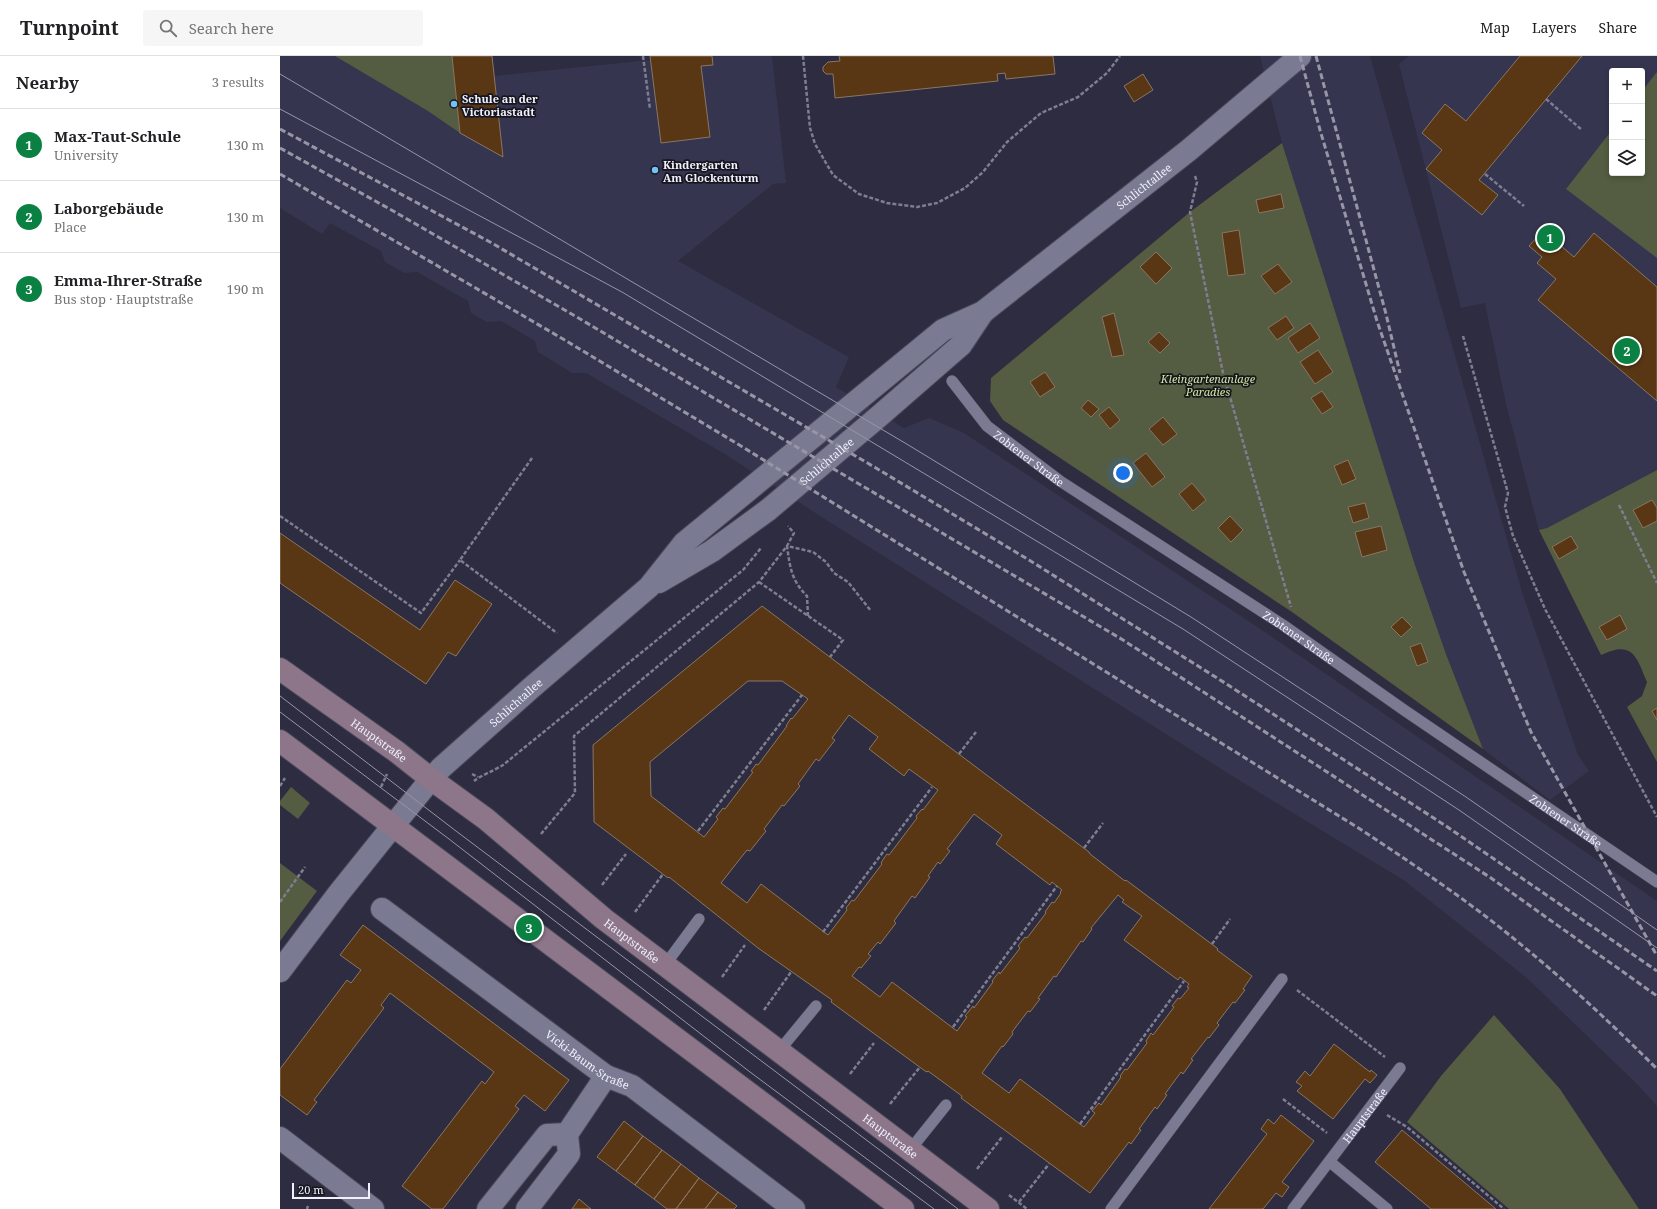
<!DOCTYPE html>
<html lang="en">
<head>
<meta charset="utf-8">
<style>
	body { margin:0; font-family:"Noto Serif",serif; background:#f6f6f6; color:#202124 }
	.controls { position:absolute; right:12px; top:12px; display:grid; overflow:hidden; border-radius:4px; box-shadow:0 2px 6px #0003 }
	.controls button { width:36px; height:36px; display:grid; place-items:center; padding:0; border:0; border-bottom:1px solid #e0e0e0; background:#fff; color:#202124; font:20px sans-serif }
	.scale { position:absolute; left:12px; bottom:10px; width:78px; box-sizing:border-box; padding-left:4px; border:2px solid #f0f0fe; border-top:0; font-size:11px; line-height:14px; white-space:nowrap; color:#f0f0fe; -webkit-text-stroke:3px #16161f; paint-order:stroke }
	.you { position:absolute; left:843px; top:417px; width:14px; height:14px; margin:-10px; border:3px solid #fff; border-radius:50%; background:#1a73e8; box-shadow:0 0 0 6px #1a73e833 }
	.badge { display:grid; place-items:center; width:26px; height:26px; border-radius:50%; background:#0b8043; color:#fff; font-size:13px; font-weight:700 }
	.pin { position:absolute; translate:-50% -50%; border:2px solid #fff; box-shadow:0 1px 4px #0006 }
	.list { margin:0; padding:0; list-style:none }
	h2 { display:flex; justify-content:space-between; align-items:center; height:52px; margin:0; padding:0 16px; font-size:17px }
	h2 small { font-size:13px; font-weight:400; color:#757577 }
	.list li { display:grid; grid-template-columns:26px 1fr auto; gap:12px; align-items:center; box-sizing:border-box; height:72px; padding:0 16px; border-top:1px solid #e0e0e0 }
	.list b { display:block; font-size:15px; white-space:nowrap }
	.list p { margin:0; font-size:13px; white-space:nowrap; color:#757577 }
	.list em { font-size:13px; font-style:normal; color:#757577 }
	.icon { flex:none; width:22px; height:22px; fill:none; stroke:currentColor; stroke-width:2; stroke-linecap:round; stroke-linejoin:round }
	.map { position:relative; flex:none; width:1377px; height:1153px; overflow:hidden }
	header { display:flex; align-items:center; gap:24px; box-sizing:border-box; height:56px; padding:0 20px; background:#fff; border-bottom:1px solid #e0e0e0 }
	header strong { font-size:19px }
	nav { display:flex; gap:22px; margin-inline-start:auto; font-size:14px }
	.search { width:280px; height:36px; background:#f6f6f6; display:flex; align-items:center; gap:10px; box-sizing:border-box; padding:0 14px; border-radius:4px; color:#757577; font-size:15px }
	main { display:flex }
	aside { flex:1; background:#fff }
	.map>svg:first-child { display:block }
	.built { fill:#35354f; fill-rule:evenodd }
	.green { fill:#545c41 }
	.building { fill:#593714; stroke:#8a7664; fill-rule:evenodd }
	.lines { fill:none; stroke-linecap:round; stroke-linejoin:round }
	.service-casing { stroke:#4a495b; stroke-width:12 }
	.minor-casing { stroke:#4a495b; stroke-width:24 }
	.tertiary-casing { stroke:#4a495b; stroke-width:24 }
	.secondary-casing { stroke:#4a495b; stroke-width:24 }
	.path { stroke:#7f7e90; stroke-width:2.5; stroke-dasharray:4 2; stroke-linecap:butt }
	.service { stroke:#7a7a92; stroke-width:11 }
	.minor { stroke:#7a7a92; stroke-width:22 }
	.tertiary { stroke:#7a7a92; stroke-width:22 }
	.secondary { stroke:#8d768a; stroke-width:22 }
	.tram { stroke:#9796a7; stroke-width:1 }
	.rail { stroke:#9796a7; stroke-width:3; stroke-dasharray:6 3; stroke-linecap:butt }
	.poi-dot { fill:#73c1f6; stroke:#16161f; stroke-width:1.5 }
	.labels { text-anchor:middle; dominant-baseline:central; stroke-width:3.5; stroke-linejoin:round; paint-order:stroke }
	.poi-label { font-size:11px; font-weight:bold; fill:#f0f0fe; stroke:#16161f; text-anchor:start }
	.street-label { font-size:11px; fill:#f0f0fe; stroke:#16161f }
	.park-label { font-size:11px; font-style:italic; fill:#d2e89e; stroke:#16161f }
</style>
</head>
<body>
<header>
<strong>Turnpoint</strong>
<div class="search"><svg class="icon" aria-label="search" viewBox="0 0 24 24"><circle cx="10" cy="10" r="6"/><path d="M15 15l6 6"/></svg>Search here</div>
<nav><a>Map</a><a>Layers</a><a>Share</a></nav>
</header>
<main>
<aside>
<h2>Nearby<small>3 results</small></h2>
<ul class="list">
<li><span class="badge">1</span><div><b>Max-Taut-Schule</b><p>University</p></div><em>130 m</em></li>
<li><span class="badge">2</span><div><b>Laborgebäude</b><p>Place</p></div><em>130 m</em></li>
<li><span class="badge">3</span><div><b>Emma-Ihrer-Straße</b><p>Bus stop · Hauptstraße</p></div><em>190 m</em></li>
</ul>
</aside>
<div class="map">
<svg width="1377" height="1153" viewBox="0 0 1377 1153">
	<rect width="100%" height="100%" fill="#2d2c40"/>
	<path class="built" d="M0,0H212L214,20L370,4V0H492L506,127L493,128L398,205L569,301L556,331L624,372L649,362L684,377L979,572L1377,845V1050L1358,1029L1247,922L1125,825L962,726L540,460L448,400L306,317H292L258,296L255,285L221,265L207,266L191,257L188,245L137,216L124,217L105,206L101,195L50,167L42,178L0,152Z
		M980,0H1090L1242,536L1298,699L1309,715L1270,744L1203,693L1166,598L1135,509L1002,87Z
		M1129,0H1377V414L1267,472L1259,474L1226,348L1205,247L1181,252L1119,8ZM1332,15H1362V117H1332Z"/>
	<path class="green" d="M55,0H172L180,77L148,55Z
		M1377,16V202L1286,133L1332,74V117H1362V35Z
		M1002,87L1135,509L1166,598L1203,693L1012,556L723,364L710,345L711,322L910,156Z
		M1377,414V706L1347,651L1362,640L1367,626C1356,600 1353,584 1321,599L1259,474L1267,472Z
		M11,731L30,747L18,763L0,749V745Z
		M0,807L37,835L0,885Z
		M1214,959L1280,1033L1359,1153H1229L1127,1066L1161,1020Z"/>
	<path class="building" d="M172,0H212L223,101L180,77Z
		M370,0H432L433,9L421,10L430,81L381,87Z
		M559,0H773L775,18L726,23L725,17L717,18L718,25L555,42L553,18H546L543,15V11L548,6L560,5Z
		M1240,0H1302L1199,124L1218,139L1202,159L1146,113L1162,94L1142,77L1165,48L1186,65Z
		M863,18L873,34L854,46L844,30Z
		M1001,138L1004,152L979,157L976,144Z
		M959,174L965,218L948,220L942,177Z
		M1314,177L1377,231V345L1258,244L1276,223L1257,207L1262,201L1249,190L1258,180L1270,190L1274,184L1294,201Z
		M876,196L892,212L876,228L860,211Z
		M998,208L1012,226L995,238L981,220Z
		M834,257L844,299L832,301L822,261Z
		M1006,260L1014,272L997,284L988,272Z
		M1030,267L1040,282L1018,297L1008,282Z
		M879,276L890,287L880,297L868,286Z
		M1038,294L1053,316L1035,328L1020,306Z
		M765,316L775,331L760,341L750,326Z
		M1042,335L1053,351L1042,358L1031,342Z
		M808,344L819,353L811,361L801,352Z
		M829,351L840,364L830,373L819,359Z
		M883,361L897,378L883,389L869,373Z
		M866,397L885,421L872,431L853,407Z
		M1068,404L1076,423L1062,429L1054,410Z
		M912,427L926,444L913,455L899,438Z
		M1372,444L1377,452V465L1363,472L1353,454Z
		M1085,447L1089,462L1073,467L1068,451Z
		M950,460L963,474L951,486L938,472Z
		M1101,470L1107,494L1082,501L1075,476Z
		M0,477L140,574L175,524L212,548L176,600L168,596L146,628L0,527Z
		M1291,480L1298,492L1279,503L1272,491Z
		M482,550L809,796L810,798L845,825L846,824L937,892L938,893L937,894L972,920L963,933L965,934L955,947L953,946L937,967L939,969L929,982L928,981L911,1003L913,1004L903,1018L901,1016L885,1038L887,1039L877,1053L875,1051L859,1073L861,1074L851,1088L849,1086L810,1137L681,1042L682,1040L648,1015L647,1016L645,1015L551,946L552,944L478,892L389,821L388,822L314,766L313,689ZM468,625H502L528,643L512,663L511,662L506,670H507L478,709L476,708L474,711L471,715L473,716L445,753L443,752L436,761L438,763L424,781L371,740L370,706ZM569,659L598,681L589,693L624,720L629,713L658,734L643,754L642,753L636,760L637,762L609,799L607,798L604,802L601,807L602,808L574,845L572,844L566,852L567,854L548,879L481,828L467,847L441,827L467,794L470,795L486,775L484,773L502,749L504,750L520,730L518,728L536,703L539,705L555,684L552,682ZM694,758L722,779L716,788L770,829L772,826L782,834L780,836L781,837L774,847L772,846L765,856L766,857L747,882L745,881L738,890L740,892L720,918L719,916L715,921L712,925L713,926L694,952L693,950L685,960L687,961L677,975L612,926L600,941L572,920L579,911L581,912L591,900L588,898L598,886L600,888L616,867L614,865L632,840L635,842L650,821L648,820L658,806L660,808L670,795L667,793ZM838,839L844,844L842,846L862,860L844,884L898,924L900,921L909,928L907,931L909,932L900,943L898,942L892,950L894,951L873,979L871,977L866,985L867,987L847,1014L845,1013L840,1020L841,1021L821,1049L819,1047L812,1055L815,1057L804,1071L740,1023L729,1037L702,1017L722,990L723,991L733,978L732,976L748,955L750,956L760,943L758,942L774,920L776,921L801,885L803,886L812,873L811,872Z
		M1340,559L1347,573L1327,584L1319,571Z
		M1122,561L1132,571L1121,581L1111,571Z
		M1141,587L1148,606L1137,610L1130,591Z
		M1377,652V664L1372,655Z
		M83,869L289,1024L265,1055L244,1039L235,1050L239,1053L163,1153H152L122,1130L202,1025L205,1028L214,1016L110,937L101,949L104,952L34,1044L37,1046L27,1059L0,1039V1013L67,924L71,927L81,914L60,899Z
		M1054,988L1090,1016L1091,1014L1097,1019L1090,1027L1085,1023L1053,1063L1017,1035L1022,1030L1016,1026L1025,1015L1030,1020Z
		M1001,1059L1034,1085L1002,1126L1009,1131L1002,1141L996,1137L983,1153H929L987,1078L981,1073L988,1063L994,1068Z
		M344,1065L363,1080L336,1115L317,1101Z
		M1122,1074L1216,1153H1151L1095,1106Z
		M363,1080L382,1094L355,1129L336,1115Z
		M382,1094L401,1108L374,1143L355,1129Z
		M401,1108L419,1122L396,1153H387L374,1143Z
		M419,1122L438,1136L425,1153H396Z
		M438,1136L457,1150L454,1153H425Z
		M299,1143L311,1153H292Z"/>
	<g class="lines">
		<defs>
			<g id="service">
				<path id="s1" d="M672,325L707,370L780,425L1003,569L1124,654L1377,826"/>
				<path d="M385,909L419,863"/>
				<path d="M499,995L536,950"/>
				<path d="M630,1094L666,1049"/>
				<path d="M1050,1106L1107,1153"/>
				<path d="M831,1153L1002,923"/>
				<path id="s2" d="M1013,1153L1120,1012"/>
			</g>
			<g id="minor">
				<path id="s3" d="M102,853L326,1020L352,1030L514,1153"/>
				<path d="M0,915L59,837L112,771"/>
				<path d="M0,1082L93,1153"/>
				<path d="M208,1153L267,1079L287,1078"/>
				<path d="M247,1153L289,1098L287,1078L326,1020"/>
			</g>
			<g id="tertiary">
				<path id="s4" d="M379,526L432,495L488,454L597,362L681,289L703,256"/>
				<path id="s5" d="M112,771L151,723L161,712L251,632L369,531L404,487L663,274L703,256L909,94L1020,0"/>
			</g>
			<g id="secondary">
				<path id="s6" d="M0,613L117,696L151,723L206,763L324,863L708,1153"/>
				<path d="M0,685L623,1153"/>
			</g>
		</defs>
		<use href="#service" class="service-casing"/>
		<use href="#minor" class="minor-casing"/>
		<use href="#tertiary" class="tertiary-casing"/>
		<use href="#secondary" class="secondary-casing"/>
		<path class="path" d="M363,0L370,53
			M523,0L530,72L535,88L553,119L579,138L607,147L637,151L657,147L685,132L703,116L727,86L761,57L798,41L827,17L840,0
			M1266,43L1302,74
			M1205,118L1244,150
			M915,120L917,126L910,156L943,317L1011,551
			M1183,280L1228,437L1225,451L1233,480L1265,553L1377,761
			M252,402L180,504L277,577
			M1339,449L1377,527
			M0,460L141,557L180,504
			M479,526L563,584L550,601
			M528,560L527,540C511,524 510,511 507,490L533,496L546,506L554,517L568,526L591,555
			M679,698L696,676
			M192,718L198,721
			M194,725C200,720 215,714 223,709L463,514L481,492
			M0,730L5,722
			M101,731L107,718
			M418,775L522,639
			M261,778L295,737L294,680L479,526L507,490L514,477L508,470
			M804,792L823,767
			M322,829L346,798
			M0,846L25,811
			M355,856L383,818
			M543,876L652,731
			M932,888L950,863
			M442,921L465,889
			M1017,934L1105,1001
			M484,954L511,916
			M673,971L777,830
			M570,1018L594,987
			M1003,1043L1047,1077
			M610,1048L640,1011
			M1107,1059L1127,1071L1224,1153
			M800,1068L904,925
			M697,1113L722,1081
			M729,1139L747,1153
			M739,1146L769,1108
			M27,1153L28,1150"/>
		<use href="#service" class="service"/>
		<use href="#minor" class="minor"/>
		<use href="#tertiary" class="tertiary"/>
		<use href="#secondary" class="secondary"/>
		<path class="tram" d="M0,18L625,387L911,561L1186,741L1377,874
			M0,53L342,236L903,573L1179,754L1377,892
			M0,640L176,775L678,1153
			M0,656L169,783L470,1016L654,1153"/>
		<path class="rail" d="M1020,0L1040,74L1097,265L1184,516L1251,676L1377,900
			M1036,0L1106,258L1120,317
			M0,73L210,186L596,412L749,504L945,627L1166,770L1377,915
			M0,92L115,156L295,260L843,584L1211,822L1377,940
			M0,118L283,283L461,390L1080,773C1121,800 1161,827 1200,856C1263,904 1321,957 1377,1013"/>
	</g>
	<g class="poi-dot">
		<circle cx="174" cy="48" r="4"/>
		<circle cx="375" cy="114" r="4"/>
	</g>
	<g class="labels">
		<g class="poi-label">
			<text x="182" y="42">Schule an der<tspan x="182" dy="13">Victoriastadt</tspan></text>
			<text x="383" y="108">Kindergarten<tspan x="383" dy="13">Am Glockenturm</tspan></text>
		</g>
		<g class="street-label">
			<text stroke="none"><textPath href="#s5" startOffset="992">Schlichtallee</textPath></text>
			<text stroke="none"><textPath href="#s1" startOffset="110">Zobtener Straße</textPath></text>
			<text stroke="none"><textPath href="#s4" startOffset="207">Schlichtallee</textPath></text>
			<text stroke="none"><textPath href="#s1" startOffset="434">Zobtener Straße</textPath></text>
			<text stroke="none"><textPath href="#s5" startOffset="176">Schlichtallee</textPath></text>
			<text stroke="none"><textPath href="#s6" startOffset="122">Hauptstraße</textPath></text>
			<text stroke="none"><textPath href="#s1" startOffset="758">Zobtener Straße</textPath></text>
			<text stroke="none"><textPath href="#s6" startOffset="445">Hauptstraße</textPath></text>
			<text stroke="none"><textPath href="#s3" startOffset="255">Vicki-Baum-Straße</textPath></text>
			<text stroke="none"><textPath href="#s2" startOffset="118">Hauptstraße</textPath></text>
			<text stroke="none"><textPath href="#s6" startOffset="769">Hauptstraße</textPath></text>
		</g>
		<g class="park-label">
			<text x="928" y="322">Kleingartenanlage<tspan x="928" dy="13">Paradies</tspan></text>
		</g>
	</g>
</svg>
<div class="controls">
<button>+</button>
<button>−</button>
<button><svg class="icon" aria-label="layers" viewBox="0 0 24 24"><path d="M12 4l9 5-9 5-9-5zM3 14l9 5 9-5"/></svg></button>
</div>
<div class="scale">20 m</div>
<div class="you"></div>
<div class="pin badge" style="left:1270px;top:182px">1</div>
<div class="pin badge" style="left:1347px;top:295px">2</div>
<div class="pin badge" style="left:249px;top:872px">3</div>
</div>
</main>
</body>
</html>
